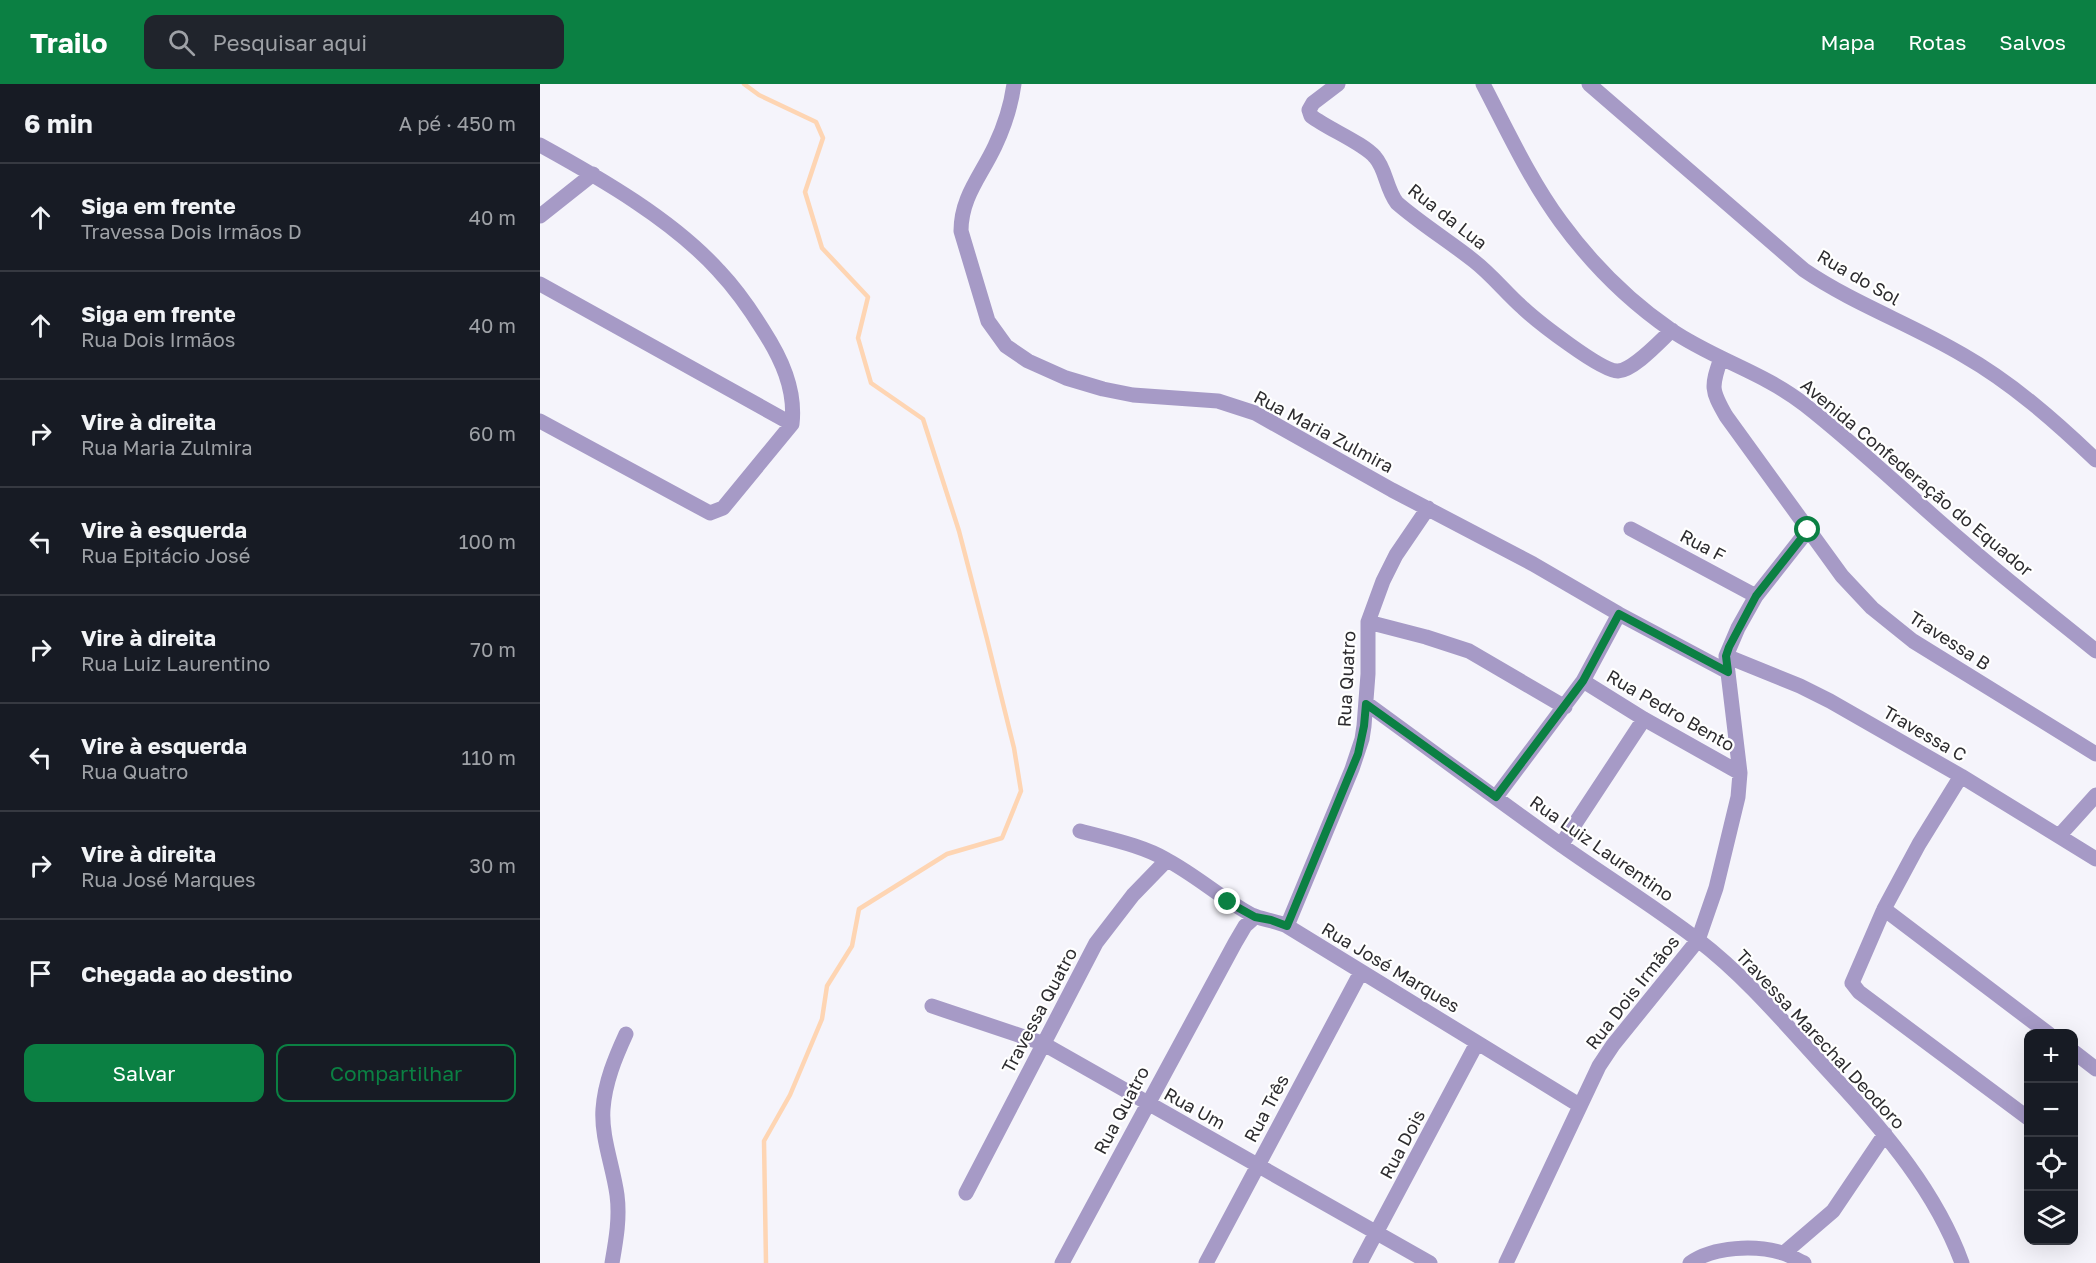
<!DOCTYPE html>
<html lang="pt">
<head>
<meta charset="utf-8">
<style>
	body { margin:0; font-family:"Golos Text",sans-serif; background:#20242c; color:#f1f3f6 }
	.controls { position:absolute; right:18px; bottom:18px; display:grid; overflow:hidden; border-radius:12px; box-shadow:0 6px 24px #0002 }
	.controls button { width:54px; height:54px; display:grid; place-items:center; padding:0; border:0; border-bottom:2px solid #363941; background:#171b24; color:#f1f3f6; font:30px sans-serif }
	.stop { position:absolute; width:18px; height:18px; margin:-14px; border:4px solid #0b8043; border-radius:50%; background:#fff }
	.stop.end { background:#0b8043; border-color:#fff; box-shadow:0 2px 6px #0008 }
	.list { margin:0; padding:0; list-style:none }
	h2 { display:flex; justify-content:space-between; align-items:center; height:78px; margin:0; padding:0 24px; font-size:26px }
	h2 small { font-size:20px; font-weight:400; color:#9ea1a6 }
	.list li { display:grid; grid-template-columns:39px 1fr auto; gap:18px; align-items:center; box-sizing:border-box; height:108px; padding:0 24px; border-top:2px solid #363941 }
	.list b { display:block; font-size:22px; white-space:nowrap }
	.list p { margin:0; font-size:20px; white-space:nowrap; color:#9ea1a6 }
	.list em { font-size:20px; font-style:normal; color:#9ea1a6 }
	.actions { display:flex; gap:12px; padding:18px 24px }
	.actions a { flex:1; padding:14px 0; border:2px solid #0b8043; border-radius:12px; text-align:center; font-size:21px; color:#0b8043 }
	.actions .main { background:#0b8043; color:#fff }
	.icon { flex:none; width:33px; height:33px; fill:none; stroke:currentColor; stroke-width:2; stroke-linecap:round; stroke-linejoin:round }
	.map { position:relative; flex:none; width:1556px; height:1179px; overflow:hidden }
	header { display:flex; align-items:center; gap:36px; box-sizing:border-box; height:84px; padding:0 30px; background:#0b8043; color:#fff }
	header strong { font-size:28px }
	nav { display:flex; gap:33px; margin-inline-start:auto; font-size:21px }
	.search { width:420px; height:54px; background:#20242c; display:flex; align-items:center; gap:15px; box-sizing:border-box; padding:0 21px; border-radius:12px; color:#9ea1a6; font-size:22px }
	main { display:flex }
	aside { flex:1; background:#171b24 }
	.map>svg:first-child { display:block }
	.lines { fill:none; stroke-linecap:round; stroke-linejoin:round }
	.stream { stroke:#fed5b3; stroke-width:4.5 }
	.street { stroke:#a69ac6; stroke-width:15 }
	.route { stroke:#0b8043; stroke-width:8 }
	.labels { text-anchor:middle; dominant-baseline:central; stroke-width:4.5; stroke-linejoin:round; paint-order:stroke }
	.street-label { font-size:18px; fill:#2d2c2f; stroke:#fff }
</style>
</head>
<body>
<header>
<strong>Trailo</strong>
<div class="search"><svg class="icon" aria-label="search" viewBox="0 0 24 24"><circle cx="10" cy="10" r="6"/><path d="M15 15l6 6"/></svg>Pesquisar aqui</div>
<nav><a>Mapa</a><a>Rotas</a><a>Salvos</a></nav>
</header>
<main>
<aside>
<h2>6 min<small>A pé · 450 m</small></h2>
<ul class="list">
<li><svg class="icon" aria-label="ahead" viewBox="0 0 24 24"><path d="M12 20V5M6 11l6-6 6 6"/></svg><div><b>Siga em frente</b><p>Travessa Dois Irmãos D</p></div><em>40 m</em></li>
<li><svg class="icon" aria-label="ahead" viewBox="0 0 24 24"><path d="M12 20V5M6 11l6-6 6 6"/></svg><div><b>Siga em frente</b><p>Rua Dois Irmãos</p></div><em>40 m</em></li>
<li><svg class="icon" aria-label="right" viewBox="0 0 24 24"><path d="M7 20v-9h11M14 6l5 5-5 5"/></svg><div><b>Vire à direita</b><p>Rua Maria Zulmira</p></div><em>60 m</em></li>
<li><svg class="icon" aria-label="left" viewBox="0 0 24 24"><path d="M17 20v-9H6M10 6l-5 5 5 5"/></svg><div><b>Vire à esquerda</b><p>Rua Epitácio José</p></div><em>100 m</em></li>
<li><svg class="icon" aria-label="right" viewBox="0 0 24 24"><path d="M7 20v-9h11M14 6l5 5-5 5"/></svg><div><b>Vire à direita</b><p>Rua Luiz Laurentino</p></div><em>70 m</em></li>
<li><svg class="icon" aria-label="left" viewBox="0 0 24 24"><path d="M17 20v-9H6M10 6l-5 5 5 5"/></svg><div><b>Vire à esquerda</b><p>Rua Quatro</p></div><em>110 m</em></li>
<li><svg class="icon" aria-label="right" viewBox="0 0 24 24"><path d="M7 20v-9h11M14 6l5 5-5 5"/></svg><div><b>Vire à direita</b><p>Rua José Marques</p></div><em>30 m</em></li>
<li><svg class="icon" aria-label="arrive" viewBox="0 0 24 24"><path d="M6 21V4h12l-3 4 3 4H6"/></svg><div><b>Chegada ao destino</b></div></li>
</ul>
<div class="actions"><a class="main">Salvar</a><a>Compartilhar</a></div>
</aside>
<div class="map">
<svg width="1556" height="1179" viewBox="0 0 1556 1179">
	<rect width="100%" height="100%" fill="#f5f4fb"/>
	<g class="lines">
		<path class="stream" d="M204,0L219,11L276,38L283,54L265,108L282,164L328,213L318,254L331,299L383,335L419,447L447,555L474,664L481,707L462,754L407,770L319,825L312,862L287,902L282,935L250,1011L224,1057L226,1179"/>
		<path class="street" d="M474,0C471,22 464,43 455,62C441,92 421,113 421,147L448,237L466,262L488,277L526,294L563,305L593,311L678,317L715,329L852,406L993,480L1079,530L1188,588
			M798,0L773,19L769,26L771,32C788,45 823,59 835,73C846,85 846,105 857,119C881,140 909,157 934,177C952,191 966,209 983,224C997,237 1062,288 1078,287C1094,286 1120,257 1132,246
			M943,0C967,46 990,96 1021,138C1051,179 1089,217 1131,246C1173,275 1225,289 1265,321C1320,364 1370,413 1423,458C1466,496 1512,531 1556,567
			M1049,0L1264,186C1314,220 1371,240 1423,271C1472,299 1515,337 1556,376
			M0,61C60,94 133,136 179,187C196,205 210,225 223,246C241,274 256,305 252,340L183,424L170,429L0,337
			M0,132L53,90
			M0,200L252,340
			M1181,274C1171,303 1171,306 1186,332L1302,492L1332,524L1373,557L1556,670
			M1091,445L1216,512
			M828,538L886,553L929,567L1025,623
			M1186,572L1260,602L1290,617L1421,692L1556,775
			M1043,597L1104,635L1200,689
			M826,619C892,667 958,716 1024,763C1068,794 1115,823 1158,856C1209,895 1251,947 1295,994C1346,1049 1396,1108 1422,1179
			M1421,692L1379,760L1344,825L1312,899L1319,908L1488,1034
			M956,713L1043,597L1079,530
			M540,747C569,755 601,761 627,776C657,792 682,815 712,831C720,835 736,837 747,842L1039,1021
			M1519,752L1556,711
			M1021,761L1104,635
			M1344,825L1509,950
			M747,842L812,685L822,655L824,642L828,590V538L843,497L856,471L888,424
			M392,922L502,959L890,1179
			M1534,968L1556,985
			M426,1109L556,859L593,811L627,776
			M1244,1169L1293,1127L1345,1050
			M72,1179C76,1156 80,1134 77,1111C73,1082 61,1053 63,1025C65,998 75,974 86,950
			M522,1179L695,859L705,842L715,833
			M666,1179L821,888
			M820,1179L937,959
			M966,1179L1059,982L1073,961L1158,856L1176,804L1198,713L1200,689L1186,572L1198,544L1216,512L1268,446
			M1150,1179C1174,1162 1216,1161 1243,1169C1250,1171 1257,1176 1264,1179"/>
	</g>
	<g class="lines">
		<path class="route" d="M688,818L715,833L731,836L747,842L818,670L824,642L826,620L956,713L1043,597L1079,530L1188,588L1186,572L1189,563L1216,512L1268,446"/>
	</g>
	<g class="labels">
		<g class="street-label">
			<text transform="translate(908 132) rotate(38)">Rua da Lua</text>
			<text transform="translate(1319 193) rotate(30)">Rua do Sol</text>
			<text transform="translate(784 347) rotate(28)">Rua Maria Zulmira</text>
			<text transform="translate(1377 393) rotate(40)">Avenida Confederação do Equador</text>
			<text transform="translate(1163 461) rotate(28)">Rua F</text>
			<text transform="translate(1410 556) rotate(33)">Travessa B</text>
			<text transform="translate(806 595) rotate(-87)">Rua Quatro</text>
			<text transform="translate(1131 626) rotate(30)">Rua Pedro Bento</text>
			<text transform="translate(1385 649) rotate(30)">Travessa C</text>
			<text transform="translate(1062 764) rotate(35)">Rua Luiz Laurentino</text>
			<text transform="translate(851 883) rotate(31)">Rua José Marques</text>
			<text transform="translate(1092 908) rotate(-52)">Rua Dois Irmãos</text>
			<text transform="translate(499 926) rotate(-62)">Travessa Quatro</text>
			<text transform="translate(1281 955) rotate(47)">Travessa Marechal Deodoro</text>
			<text transform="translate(655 1024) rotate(29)">Rua Um</text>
			<text transform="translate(726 1024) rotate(-62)">Rua Três</text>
			<text transform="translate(581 1026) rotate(-62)">Rua Quatro</text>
			<text transform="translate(862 1060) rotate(-62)">Rua Dois</text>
		</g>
	</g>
</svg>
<div class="controls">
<button>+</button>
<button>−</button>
<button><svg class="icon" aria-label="locate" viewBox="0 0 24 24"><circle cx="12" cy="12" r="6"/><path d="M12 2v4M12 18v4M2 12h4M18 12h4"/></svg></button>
<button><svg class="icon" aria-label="layers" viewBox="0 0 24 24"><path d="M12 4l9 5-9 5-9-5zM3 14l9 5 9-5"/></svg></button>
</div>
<div class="stop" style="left:1268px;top:446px"></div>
<div class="stop end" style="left:688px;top:818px"></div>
</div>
</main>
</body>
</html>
